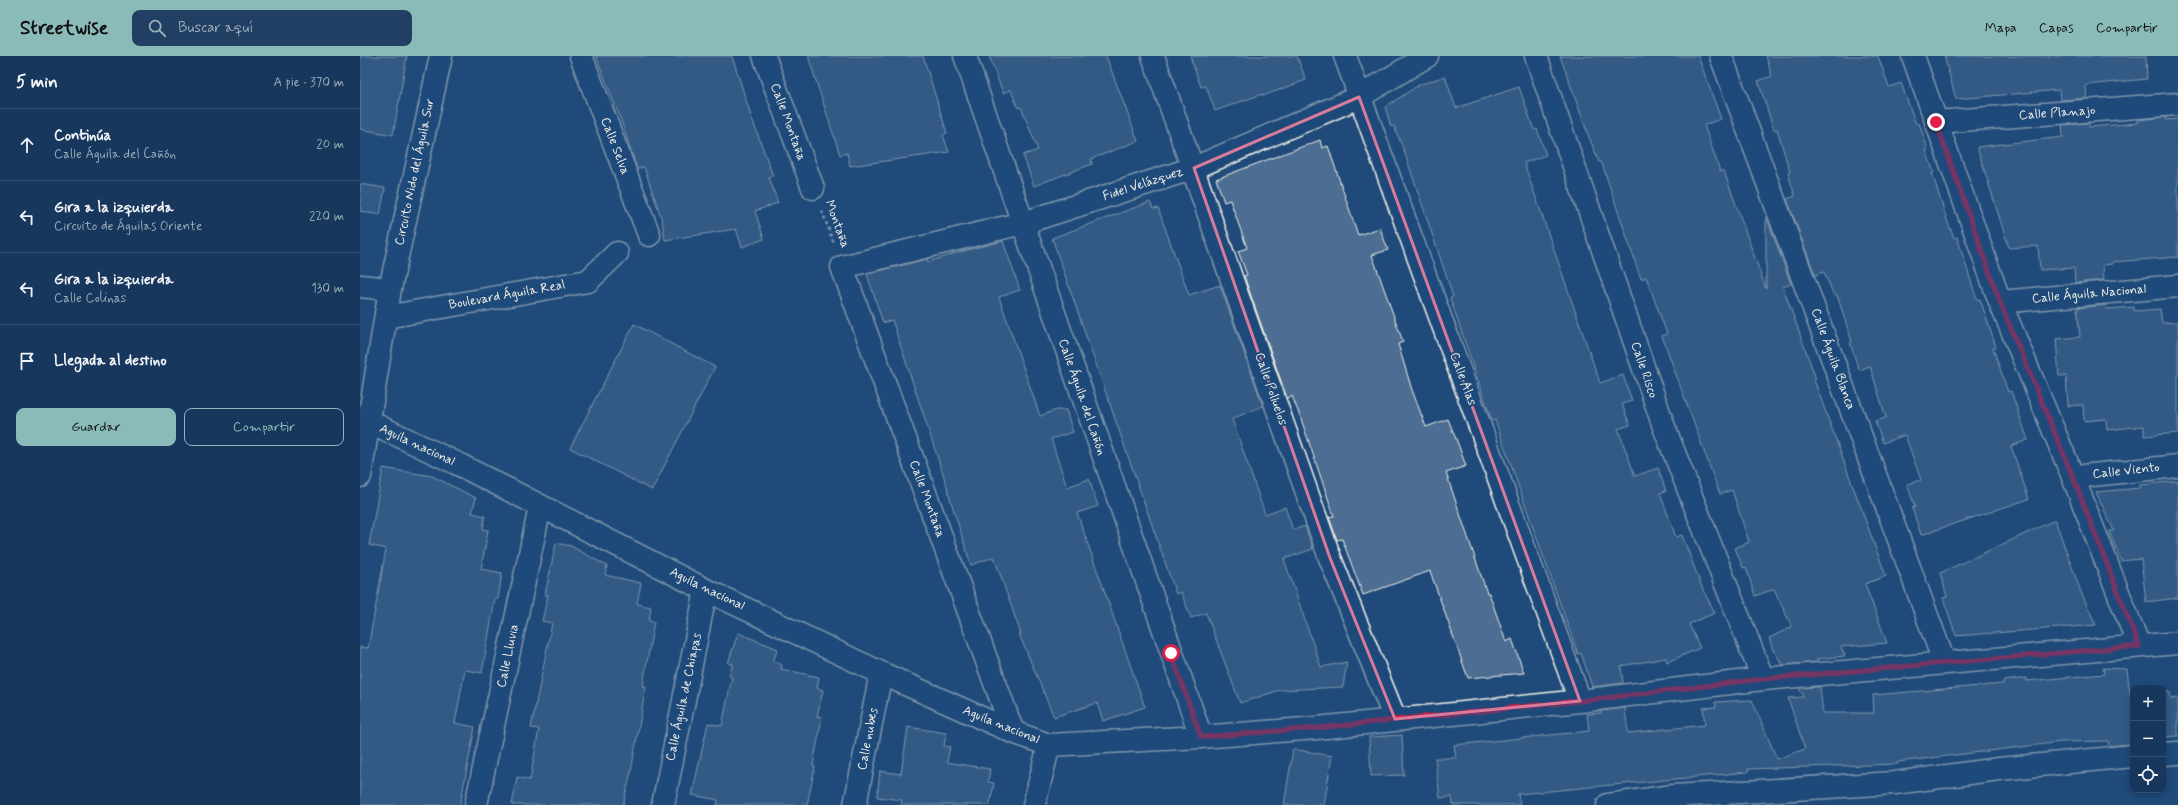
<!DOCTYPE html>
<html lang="es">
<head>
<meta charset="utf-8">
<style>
	body { margin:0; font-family:Mynerve,sans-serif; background:#203f62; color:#f1f3f6 }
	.controls { position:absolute; right:12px; bottom:12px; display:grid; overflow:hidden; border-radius:8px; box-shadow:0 2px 6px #0003 }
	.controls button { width:36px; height:36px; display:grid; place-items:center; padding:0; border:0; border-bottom:1px solid #365272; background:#17385c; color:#f1f3f6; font:20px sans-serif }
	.stop { position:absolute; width:12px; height:12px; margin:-9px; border:3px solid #e11d48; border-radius:50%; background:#fff }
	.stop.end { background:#e11d48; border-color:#fff; box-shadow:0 1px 4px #0008 }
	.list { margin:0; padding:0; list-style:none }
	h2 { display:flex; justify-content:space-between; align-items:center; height:52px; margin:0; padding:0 16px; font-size:17px }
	h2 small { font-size:13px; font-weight:400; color:#9eacbb }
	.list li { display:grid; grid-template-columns:26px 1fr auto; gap:12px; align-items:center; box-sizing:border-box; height:72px; padding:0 16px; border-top:1px solid #365272 }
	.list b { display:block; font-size:15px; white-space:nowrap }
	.list p { margin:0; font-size:13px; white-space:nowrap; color:#9eacbb }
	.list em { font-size:13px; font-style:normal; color:#9eacbb }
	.actions { display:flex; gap:8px; padding:12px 16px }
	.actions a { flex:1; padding:9px 0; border:1px solid #8bbbb9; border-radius:8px; text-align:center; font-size:14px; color:#8bbbb9 }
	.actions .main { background:#8bbbb9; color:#111 }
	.icon { flex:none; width:22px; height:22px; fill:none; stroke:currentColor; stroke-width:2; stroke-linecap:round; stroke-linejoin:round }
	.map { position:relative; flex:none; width:1818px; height:749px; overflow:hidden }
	header { display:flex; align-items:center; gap:24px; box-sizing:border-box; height:56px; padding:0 20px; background:#8bbbb9; color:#111 }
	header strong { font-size:19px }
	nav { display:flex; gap:22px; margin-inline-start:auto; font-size:14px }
	.search { width:280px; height:36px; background:#203f62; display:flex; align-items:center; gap:10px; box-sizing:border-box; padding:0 14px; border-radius:8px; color:#9eacbb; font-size:15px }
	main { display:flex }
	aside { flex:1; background:#17385c }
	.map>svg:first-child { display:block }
	.building { fill:#4d6e92; stroke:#f4f1e8 }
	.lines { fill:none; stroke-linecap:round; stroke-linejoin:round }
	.minor-casing { stroke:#f4f1e8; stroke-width:25 }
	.path { stroke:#f4f1e8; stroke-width:2.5; stroke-dasharray:3 3; stroke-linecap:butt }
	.minor { stroke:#1f4a7a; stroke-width:22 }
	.route { stroke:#e11d48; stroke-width:5 }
	.marked { fill:none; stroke:#d87a9a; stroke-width:3; stroke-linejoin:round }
	.labels { text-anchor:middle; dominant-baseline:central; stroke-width:4; stroke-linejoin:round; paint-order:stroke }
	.street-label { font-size:13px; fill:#f4f1e8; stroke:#1f4a7a }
</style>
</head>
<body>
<header>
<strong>Streetwise</strong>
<div class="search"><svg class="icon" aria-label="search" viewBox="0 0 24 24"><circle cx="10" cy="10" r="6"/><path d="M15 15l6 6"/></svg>Buscar aquí</div>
<nav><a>Mapa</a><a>Capas</a><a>Compartir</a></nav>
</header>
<main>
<aside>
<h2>5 min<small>A pie · 370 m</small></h2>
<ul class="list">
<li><svg class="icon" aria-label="ahead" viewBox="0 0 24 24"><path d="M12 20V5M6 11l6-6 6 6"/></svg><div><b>Continúa</b><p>Calle Águila del Cañón</p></div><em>20 m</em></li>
<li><svg class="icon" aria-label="left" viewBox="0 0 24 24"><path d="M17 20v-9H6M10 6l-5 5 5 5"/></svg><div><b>Gira a la izquierda</b><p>Circuito de Águilas Oriente</p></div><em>220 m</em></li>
<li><svg class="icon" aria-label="left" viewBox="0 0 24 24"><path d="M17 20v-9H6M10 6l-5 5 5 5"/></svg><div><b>Gira a la izquierda</b><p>Calle Colinas</p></div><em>130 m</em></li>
<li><svg class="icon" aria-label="arrive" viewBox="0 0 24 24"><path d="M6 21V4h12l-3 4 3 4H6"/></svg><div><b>Llegada al destino</b></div></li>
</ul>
<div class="actions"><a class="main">Guardar</a><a>Compartir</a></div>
</aside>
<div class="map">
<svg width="1818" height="749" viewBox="0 0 1818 749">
	<rect width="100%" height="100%" fill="#1f4a7a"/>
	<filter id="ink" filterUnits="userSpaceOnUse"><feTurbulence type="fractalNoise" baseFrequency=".025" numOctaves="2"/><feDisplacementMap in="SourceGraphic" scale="8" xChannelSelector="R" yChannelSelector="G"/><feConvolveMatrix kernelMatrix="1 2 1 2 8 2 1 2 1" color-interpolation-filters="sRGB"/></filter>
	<g filter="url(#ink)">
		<path class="building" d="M0,0H47L33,79L0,73Z
			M236,0H372L391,60L413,120L409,121L418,147L395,155L404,183L382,191L376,173L305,184L302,164L284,111L277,113L261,64Z
			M448,0H563L587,77L583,79L589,96L490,110L487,97L480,99Z
			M629,0H746L778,85L731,103L732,108L674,130L663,99L678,94L661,51L658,52L651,34L643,37Z
			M830,0H937L946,24L903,40L902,38L855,55L846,30L841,31Z
			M1200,0H1338L1361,63L1344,69L1360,115H1364L1406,233V160L1431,228L1423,231L1456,323L1454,324L1526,520L1505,528L1527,587L1481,591L1485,600L1457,603L1458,606L1423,609L1413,594L1409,582L1432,571L1414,533L1395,540L1386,511L1383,512L1375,492L1389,486L1372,434L1360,438L1352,417L1302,280L1307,278L1286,221L1281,223L1241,105L1239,106L1229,81Z
			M1406,0H1518L1529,31L1541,27L1556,68L1559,67L1568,93L1566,94L1574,117H1572L1588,167L1594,182L1597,181L1617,244L1620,243L1636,291L1633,292L1648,336L1651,335L1668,384L1651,390L1669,443L1561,479L1552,452L1555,451L1547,428L1561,424L1545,379L1523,387L1515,365L1526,362L1510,310L1499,314L1490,287L1492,286L1477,239L1474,240L1464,216L1455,219L1427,143L1435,140L1428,117L1430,116L1417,73L1414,74L1398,25L1412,20Z
			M1584,0H1786L1787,23L1726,29L1727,42L1700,44L1699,34L1596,43Z
			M1085,20L1096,52L1159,31L1174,74L1177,73L1186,99L1164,107L1240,327L1263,319L1272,345L1262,348L1270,369L1258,373L1275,420L1298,412L1306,435L1300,437L1316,481L1322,479L1343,534L1355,557L1329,568L1340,592L1307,606L1306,602L1261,610L1263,627L1232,631L1221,597L1218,598L1135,364L1132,365L1090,242L1093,241L1085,216L1044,95L1034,70L1031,71L1025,51L1059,29Z
			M1806,61V64L1818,63V201L1752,206L1753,208L1743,209L1744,224L1715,227L1714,212L1680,214L1678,190L1649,192L1617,91L1703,81L1702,69L1729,67V71L1778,67V64Z
			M960,84L962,92L968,90L998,179L1020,172L1028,194L1012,199L1043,286L1038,288L1052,334L1066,371L1088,363L1098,388L1106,410L1086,417L1127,537H1129L1146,586L1152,583L1164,617L1108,622L1070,515L1003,539L982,483L977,484L969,461L974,460L941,363L932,340L927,342L884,220L887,219L878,195L887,192L870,144L864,146L856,123Z
			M0,128L25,132L20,159L0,155Z
			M790,146L793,153L798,152L829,239L860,229L903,350L872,363L905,458L925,451L933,474L945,470L953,493L924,503L961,611L987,606L983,631L920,634L880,647L846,557L831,562L821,536L816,538L692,182Z
			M643,185L660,234L639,241L680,360L696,354H706L713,376L691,383L707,431L729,423L738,450L717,457L785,651L743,665L737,647L694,661L659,578H661L634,501L611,509L587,433H588L532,264L523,267L507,218L567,203L568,206L603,195Z
			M1746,249L1747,253L1774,251V255L1800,253L1802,267L1818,266V377L1784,380V370L1747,374L1746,363L1724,365L1723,349L1708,350L1706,320H1699L1696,283L1720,281L1717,252Z
			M274,268L355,311L292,434L210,392Z
			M23,412L72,420L116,442L112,457L125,460L123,473L128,474L121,513L142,517L138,543H135L122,617L105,614L95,667L115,671L100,749H0V591L8,592L26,493L9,489Z
			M1818,425V542L1786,546L1781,503L1761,505L1749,475H1754L1736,436L1780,432V429Z
			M1695,464L1721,536L1736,569L1596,580L1583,542L1587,541L1580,517Z
			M196,487L211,490L247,510L245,519L281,527L277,548L291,551L289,565L294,566L285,617L283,630H286L271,716L263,749H152L157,721L170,724L179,673L171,672L192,567L182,565L188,539H185Z
			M378,577L418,593L413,605L422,609L421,613L459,621L457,632L463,634L457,660L462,661L453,710L455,711L447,749H357L358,744L332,739L348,667L362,670L372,621L369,620L373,608L368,607Z
			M1743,612L1767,613L1770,638H1773V688L1749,690L1748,685L1702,686L1538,706V708L1388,713V716L1158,738L1160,749H1093L1092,741L1080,742L1075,702H1096L1094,689L1229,675L1227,658L1241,657V655L1265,652L1268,677L1345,669L1343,652L1356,651L1355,646L1392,644L1417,703L1445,693L1428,642L1444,641L1439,632L1460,631L1463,657H1514L1513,639L1643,628V625L1667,622V625L1744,618Z
			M1803,636H1810L1811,643L1818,642V680L1803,681Z
			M548,671L586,677L584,690L590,691L587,706L630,713L628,726L634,727L630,749H541L542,744L517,741L520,715L541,718Z
			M1042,679L1044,719L1011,720L1009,681Z
			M933,693L972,700L964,749H924Z"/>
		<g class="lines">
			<defs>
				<path id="minor" d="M221,0L289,179
					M404,0L453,132
					M605,0L841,681
					M793,0L970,502L1035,663
					M985,0L1220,645
					M1176,0L1304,371L1403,623
					M1361,0L1584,606
					M1553,0L1640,246L1713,421L1779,590
					M1576,66L1818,48
					M0,230L30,233
					M1640,246L1818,230
					M26,261L228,225L257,197
					M10,366L96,407L346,534L521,617L653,676L689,689L841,681L957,672L1220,645L1403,623L1818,587
					M0,420L30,233L81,0
					M1713,421L1818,410
					M653,676L482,211L663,167L834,112L999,41L1067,0
					M1803,698L1818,697
					M116,749L180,451
					M303,749L346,534
					M495,749L521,617
					M674,749L689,689
					M1248,749L1313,740L1535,727L1639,713L1773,700"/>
			</defs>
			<use href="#minor" class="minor-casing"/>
			<path class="path" d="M462,155L474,188"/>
			<use href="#minor" class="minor"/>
		</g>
	</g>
	<g class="lines" filter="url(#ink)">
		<path class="route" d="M811,597L841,681L957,672L1220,645L1403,623L1779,590L1713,421L1640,246L1576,66"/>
	</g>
	<path d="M0 0H1818V749H0ZM999,41L1220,645L1035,663L970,502L834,112Z" fill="#1f4a7a" fill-opacity=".55" fill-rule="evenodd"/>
	<path class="marked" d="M999,41L1220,645L1035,663L970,502L834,112Z"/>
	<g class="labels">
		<g class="street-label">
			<text transform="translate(1697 57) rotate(-4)">Calle Planajo</text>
			<text transform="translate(428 66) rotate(70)">Calle Montaña</text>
			<text transform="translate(255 90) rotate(69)">Calle Selva</text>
			<text transform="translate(55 116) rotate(-78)">Circuito Nido del Águila Sur</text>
			<text transform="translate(783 128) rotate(-18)">Fidel Velázquez</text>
			<text transform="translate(477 168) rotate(70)">Montaña</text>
			<text transform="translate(1729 238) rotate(-5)">Calle Águila Nacional</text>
			<text transform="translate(147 239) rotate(-10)">Boulevard Águila Real</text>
			<text transform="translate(1473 303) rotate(70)">Calle Águila Blanca</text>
			<text transform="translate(1284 314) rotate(71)">Calle Risco</text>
			<text transform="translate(1103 323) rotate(70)">Calle Alas</text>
			<text transform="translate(911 333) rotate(71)">Calle Polluelos</text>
			<text transform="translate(722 341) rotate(71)">Calle Águila del Cañón</text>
			<text transform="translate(57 389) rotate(25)">Aguila nacional</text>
			<text transform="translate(1766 415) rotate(-6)">Calle Viento</text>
			<text transform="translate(567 443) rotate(70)">Calle Montaña</text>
			<text transform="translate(347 533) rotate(26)">Aguila nacional</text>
			<text transform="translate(148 600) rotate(-78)">Calle Lluvia</text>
			<text transform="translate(324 641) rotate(-78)">Calle Águila de Chiapas</text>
			<text transform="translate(641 669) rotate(22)">Aguila nacional</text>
			<text transform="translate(508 683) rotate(-79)">Calle nubes</text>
		</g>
	</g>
</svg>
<div class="controls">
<button>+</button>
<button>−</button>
<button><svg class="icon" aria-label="locate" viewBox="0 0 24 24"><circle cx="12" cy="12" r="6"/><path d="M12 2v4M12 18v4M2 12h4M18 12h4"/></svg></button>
</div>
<div class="stop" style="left:811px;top:597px"></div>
<div class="stop end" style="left:1576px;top:66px"></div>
</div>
</main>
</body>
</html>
